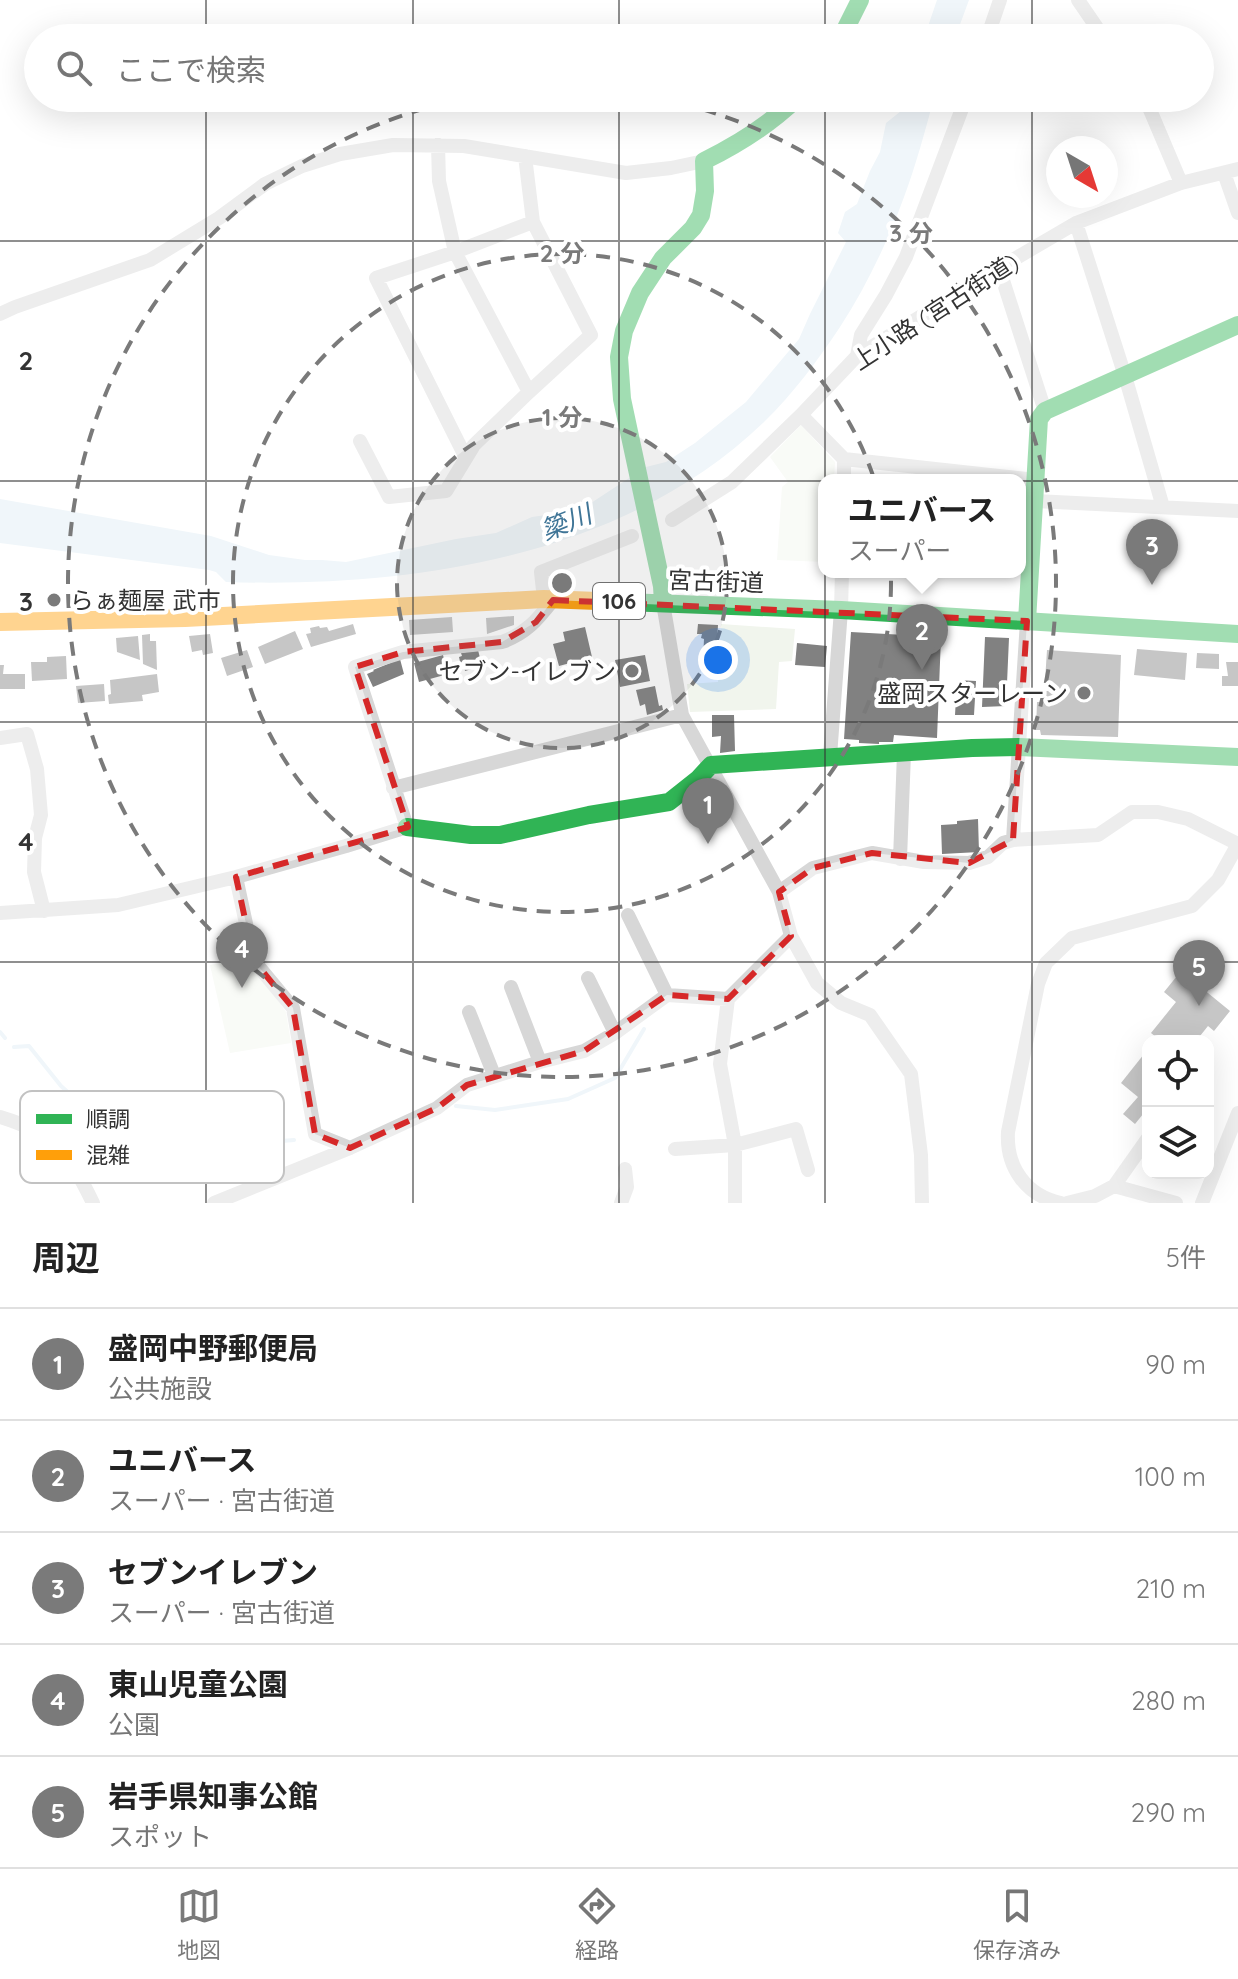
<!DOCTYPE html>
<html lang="ja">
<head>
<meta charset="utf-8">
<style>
	body { margin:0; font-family:Quicksand,"Noto Sans JP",sans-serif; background:#f2f2f2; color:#222 }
	.controls { position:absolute; right:24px; bottom:24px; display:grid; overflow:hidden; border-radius:16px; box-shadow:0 8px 32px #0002 }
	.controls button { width:72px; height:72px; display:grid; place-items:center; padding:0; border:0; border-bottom:2px solid #e0e0e0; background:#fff; color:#222; font:40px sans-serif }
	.compass { position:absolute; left:1046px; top:136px; width:72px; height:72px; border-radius:50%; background:#fff; box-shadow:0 8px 32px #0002; rotate:141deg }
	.you { position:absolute; left:718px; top:660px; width:28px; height:28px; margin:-20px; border:6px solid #fff; border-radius:50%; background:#1a73e8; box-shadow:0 0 0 12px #1a73e833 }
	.badge { display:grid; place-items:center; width:52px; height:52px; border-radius:50%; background:#7a7a7a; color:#fff; font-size:26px; font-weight:700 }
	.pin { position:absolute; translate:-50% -66px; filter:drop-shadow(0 2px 4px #0008) }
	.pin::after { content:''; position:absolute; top:42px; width:28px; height:24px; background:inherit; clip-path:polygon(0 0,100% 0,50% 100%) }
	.popup { position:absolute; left:818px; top:474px; width:208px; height:104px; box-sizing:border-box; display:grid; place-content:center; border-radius:16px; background:#fff; filter:drop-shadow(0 2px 6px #0005); font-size:26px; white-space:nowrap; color:#767676 }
	.popup b { font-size:30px; color:#222 }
	.popup::after { content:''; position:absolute; left:50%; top:100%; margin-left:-16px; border:16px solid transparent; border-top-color:#fff }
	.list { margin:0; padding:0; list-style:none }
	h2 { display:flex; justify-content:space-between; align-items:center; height:104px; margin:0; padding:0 32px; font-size:34px }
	h2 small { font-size:26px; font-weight:400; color:#767676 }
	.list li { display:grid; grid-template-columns:52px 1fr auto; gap:24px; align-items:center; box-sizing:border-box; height:112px; padding:0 32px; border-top:2px solid #e0e0e0 }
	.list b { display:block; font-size:30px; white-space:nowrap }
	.list p { margin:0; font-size:26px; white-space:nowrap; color:#767676 }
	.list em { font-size:26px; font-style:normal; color:#767676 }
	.icon { flex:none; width:44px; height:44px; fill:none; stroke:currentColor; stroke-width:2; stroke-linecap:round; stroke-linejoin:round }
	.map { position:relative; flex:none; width:1238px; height:1203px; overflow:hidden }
	.search { position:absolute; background:#fff; box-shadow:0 8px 32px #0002; left:24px; right:24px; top:24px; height:88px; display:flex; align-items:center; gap:20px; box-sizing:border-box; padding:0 28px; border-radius:44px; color:#767676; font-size:30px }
	.sheet { height:664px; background:#fff }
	nav { display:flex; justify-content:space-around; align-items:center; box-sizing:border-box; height:112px; border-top:2px solid #e0e0e0; background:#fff; font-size:22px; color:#767676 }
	nav a { display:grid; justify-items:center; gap:4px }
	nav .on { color:#7a7a7a }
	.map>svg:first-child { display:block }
	.green { fill:#f1f5ed }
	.water { fill:#ddebf3 }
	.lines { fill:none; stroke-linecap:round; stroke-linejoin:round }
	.stream { stroke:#ddebf3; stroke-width:4 }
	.building { fill:#818181 }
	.street { stroke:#d7d7d7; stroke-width:14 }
	.fast { stroke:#30b455; stroke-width:18 }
	.slow { stroke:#ff9f0a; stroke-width:18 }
	.marked { fill:none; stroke:#d62828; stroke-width:6; stroke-dasharray:16 10; stroke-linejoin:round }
	.grid { fill:none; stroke:#333; stroke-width:2; stroke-opacity:0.55 }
	.ring { fill:none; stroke:#7a7a7a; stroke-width:4; stroke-dasharray:14 10 }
	.poi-dot { fill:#7a7a7a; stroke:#fff; stroke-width:3 }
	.labels { text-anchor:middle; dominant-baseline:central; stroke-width:8; stroke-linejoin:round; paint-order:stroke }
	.shield { fill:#fff; stroke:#707070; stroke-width:2 }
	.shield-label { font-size:22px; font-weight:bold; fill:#333 }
	.street-label { font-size:24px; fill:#333; stroke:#fff }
	.poi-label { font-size:24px; fill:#333; stroke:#fff; text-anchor:end }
	.water-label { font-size:26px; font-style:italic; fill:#3f7597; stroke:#fff }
	.key { fill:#fff; stroke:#c2c2c2; stroke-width:2 }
	.key-label { font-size:22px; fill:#333 }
	.grid-label { font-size:26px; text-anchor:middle; font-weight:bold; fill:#333; stroke:#fff; stroke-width:8; stroke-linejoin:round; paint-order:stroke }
	.centre { fill:#7a7a7a; stroke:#fff; stroke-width:4 }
	.ring-label { font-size:24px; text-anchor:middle; font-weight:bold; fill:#7a7a7a; stroke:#fff; stroke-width:8; stroke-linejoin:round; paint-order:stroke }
</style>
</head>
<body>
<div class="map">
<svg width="1238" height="1203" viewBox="0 0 1238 1203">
	<rect width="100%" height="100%" fill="#fff"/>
	<path class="green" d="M801,425L835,462L834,480H824V562L777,560L782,487L788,482L770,457Z
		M721,624L795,629L792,661L779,662L776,709L690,712L687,684L718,682Z
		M247,957L286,1012L291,1043L230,1053L210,965Z"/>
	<path class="water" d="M937,0H969L955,38H924Z
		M905,98H934C925,131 916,165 904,197C888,241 866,287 840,327C818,360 793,394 764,422C624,557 413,588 226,582L216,572L209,570L0,543V499L211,536L269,555L305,560H322L346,562L456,539L496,533L532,517L567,512L588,505L646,467L666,462L695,443L746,402L799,339L810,314L846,242L838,233L845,212L857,204L870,171L880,152L886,123L901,111Z"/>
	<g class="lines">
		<path class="stream" d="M0,1032L5,1038
			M14,1047L29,1046L61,1086L91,1113L103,1118L117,1115L132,1118L208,1147L294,1140
			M456,1106L495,1110L568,1099L615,1078L644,1029"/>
	</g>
	<path class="building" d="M514,616V625L487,634L486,618Z
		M452,617L453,632L410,635L409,620Z
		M353,624L356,634L311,647L306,634L311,633L310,628L319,626L320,628L327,627L329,631Z
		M698,624L718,625L716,660H703L704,639L701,638L702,634H697Z
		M585,627L592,657L559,666L553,644L565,641L563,632Z
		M295,631L303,649L265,664L258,647Z
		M851,632L941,637L937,738L894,735L893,742H879V744L859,743V740L844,739Z
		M150,634V641H156L157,670L143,664L142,635Z
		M210,634L213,653L203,655L202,650L192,652L189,636Z
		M138,636L140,660L117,652L116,638Z
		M985,637L1009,638L1006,706L982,707Z
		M797,643L827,646L825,667L795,665Z
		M1137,649L1187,653L1185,680L1134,675Z
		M247,650L253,667L227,676L221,658Z
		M478,650L482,666L465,671L464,666H461L459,657L462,656L461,653Z
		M1047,650L1121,655L1118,737L1041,735L1040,730H1036L1037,702H1041V699H1047V696H1037V691H1048V682L1045,681Z
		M1197,653L1219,654V669L1196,668Z
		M443,655L448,674L419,682L414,663Z
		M645,655L650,681L620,687L615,660Z
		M66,656L67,679L32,681L31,662H47V657Z
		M400,659L404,674L373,687L367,674L374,671L373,670Z
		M1226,662H1238V686H1222V676H1228Z
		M0,665H4L3,674H25V689H0Z
		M157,674L159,692L142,695L143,701L109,704L108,695L111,694L110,680Z
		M957,680L976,681L974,715H955Z
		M104,684L105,701L78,703L76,686Z
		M655,686L659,706L662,705L663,710L647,715L645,704L640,706L636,690Z
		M712,715H734L735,751L720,753L721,736L712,737Z
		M978,819L979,852L942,854L941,825L957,824V821Z
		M1181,971L1230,1011L1214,1031L1208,1026L1196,1041H1188L1185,1039L1183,1041H1161L1151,1033L1176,1002L1164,992Z
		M1148,1049V1108L1135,1124L1123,1114L1138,1097L1121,1083Z"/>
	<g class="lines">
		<path class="street" d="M1078,0L1104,38
			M987,38L1000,0
			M1145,98L1181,183
			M438,145L439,181L455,252L529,392
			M1224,173L1238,213
			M1076,223L1125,376L1163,507
			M999,268L1045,411
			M0,314L15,307L150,260L219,218L265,184L302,166L340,154L393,145L464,146L626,173L671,168L704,161
			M857,356L861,335L886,295L906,257L966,98
			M801,415L844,459L1036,480
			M360,441L389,497L446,491L474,445L529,392L591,335L533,222L525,156
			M466,458L376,278L455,252L533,222
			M844,480V459
			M1035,501L1238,511
			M672,520L732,482L801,415L857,356L999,268L1076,223L1181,183L1238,169
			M544,599L541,572L632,536
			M663,603L682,715L779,892L791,936L817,983L841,1003L870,1015L911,1074L921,1155L922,1203
			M0,738L27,734L37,769L41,815L35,838L34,872L44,911
			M830,756L841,610L842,572
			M393,788L682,715
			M1013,840L1027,621
			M900,859L904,753
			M236,877L254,961L293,1008L315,1134L350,1148
			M779,892L813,868L872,853L924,862L969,863L988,857L1003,843L1013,840L1098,835L1132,812H1158L1188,819L1238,844
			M0,913L118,905L236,877L346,846L407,827L355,667L403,652L502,642C527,633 537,620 553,600
			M628,915L667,995
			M588,978L615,1033
			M511,987L540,1062
			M469,1012L494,1075
			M0,1117C56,1134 68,1152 93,1203
			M675,1149L735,1145L796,1129L808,1170
			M1114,1186L1148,1138
			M214,1203L350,1148L437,1108L467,1085L540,1062L584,1051L615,1033L667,995L728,999
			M621,1203L627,1187L625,1169
			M735,1203V1145L720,1064L728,999L791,936
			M1061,1203C1026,1196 1006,1167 1008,1132L1038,984L1046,963L1072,938L1192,906L1218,880L1238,844
			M1067,1203L1095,1196L1114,1186L1176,1203
			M1202,1203L1238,1113"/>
		<path class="fast" d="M841,38L860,0
			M625,602L841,610L1238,634
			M663,603L662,586L622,399L619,357L624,331L640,293L663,258L693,228L701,215L705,191L704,161C739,144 769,125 797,98
			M1027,621L1039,419L1045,411L1238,325
			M407,827L471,835H500L589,815L669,802L698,779L711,765L972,748L1019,747L1238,757"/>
		<path class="slow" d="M0,622L185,618L544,599L625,602"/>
	</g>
	<path d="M0 0H1238V1203H0ZM553,600L1027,621L1013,840L969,863L872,853L813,868L779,892L791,936L728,999L667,995L584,1051L467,1085L437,1108L350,1148L315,1134L293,1008L254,961L236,877L408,827L355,667L403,652L502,642L536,622Z" fill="#fff" fill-opacity=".55" fill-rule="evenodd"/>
	<path class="marked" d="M553,600L1027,621L1013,840L969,863L872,853L813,868L779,892L791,936L728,999L667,995L584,1051L467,1085L437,1108L350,1148L315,1134L293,1008L254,961L236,877L408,827L355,667L403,652L502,642L536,622Z"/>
	<path class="grid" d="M206,0V38M413,0V38M619,0V38M825,0V38M1032,0V38M206,98V1203M413,98V1203M619,98V1203M825,98V1203M1032,98V1203M0,241H1238M0,481H1238M0,722H1238M0,962H1238"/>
	<circle cx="562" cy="583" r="165" fill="#7a7a7a" fill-opacity=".12"/>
	<g class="ring">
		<circle cx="562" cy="583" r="165"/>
		<circle cx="562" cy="583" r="329"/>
		<path d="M656 98A494 494 0 1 1 468 98"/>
	</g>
	<g class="poi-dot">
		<circle cx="54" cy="600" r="8"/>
		<circle cx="632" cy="671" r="8"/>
		<circle cx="1084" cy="693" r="8"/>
	</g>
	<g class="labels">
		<rect class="shield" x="593" y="583" width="52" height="36" rx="6"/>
		<g class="shield-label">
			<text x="619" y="601">106</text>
		</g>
		<g class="street-label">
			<text transform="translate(935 311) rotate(-33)">上小路 (宮古街道)</text>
			<text transform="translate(716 581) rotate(2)">宮古街道</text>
		</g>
		<g class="poi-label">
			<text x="70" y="600" text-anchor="start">らぁ麺屋 武市</text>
			<text x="616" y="671">セブン-イレブン</text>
			<text x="1068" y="693">盛岡スターレーン</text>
		</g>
		<g class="water-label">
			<text transform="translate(566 522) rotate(-22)">簗川</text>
		</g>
	</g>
	<rect x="20" y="1091" width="264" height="92" rx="12" class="key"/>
	<rect x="36" y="1114" width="36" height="10" fill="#30b455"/>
	<rect x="36" y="1150" width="36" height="10" fill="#ff9f0a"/>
	<g class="key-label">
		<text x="86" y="1127">順調</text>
		<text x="86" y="1163">混雑</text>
	</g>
	<g class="grid-label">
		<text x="26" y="370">2</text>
		<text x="26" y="611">3</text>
		<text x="26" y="851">4</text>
	</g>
	<circle cx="562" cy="583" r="12" class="centre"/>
	<g class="ring-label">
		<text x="911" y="242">3 分</text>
		<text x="562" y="262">2 分</text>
		<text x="562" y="426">1 分</text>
	</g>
</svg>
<div class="controls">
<button><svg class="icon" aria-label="locate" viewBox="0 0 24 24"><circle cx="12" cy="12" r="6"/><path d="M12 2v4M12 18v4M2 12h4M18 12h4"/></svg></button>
<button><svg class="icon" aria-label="layers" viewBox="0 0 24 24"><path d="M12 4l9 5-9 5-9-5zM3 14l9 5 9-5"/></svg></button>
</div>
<svg class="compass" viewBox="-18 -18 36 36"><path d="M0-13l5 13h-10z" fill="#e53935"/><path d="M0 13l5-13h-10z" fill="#767676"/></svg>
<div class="you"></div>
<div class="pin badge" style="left:708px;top:844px">1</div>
<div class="pin badge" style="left:922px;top:670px">2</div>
<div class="popup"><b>ユニバース</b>スーパー</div>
<div class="pin badge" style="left:1152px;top:585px">3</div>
<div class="pin badge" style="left:242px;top:988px">4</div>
<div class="pin badge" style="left:1199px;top:1006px">5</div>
<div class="search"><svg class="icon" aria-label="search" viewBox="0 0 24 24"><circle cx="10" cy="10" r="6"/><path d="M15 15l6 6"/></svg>ここで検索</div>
</div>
<section class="sheet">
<h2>周辺<small>5件</small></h2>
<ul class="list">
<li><span class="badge">1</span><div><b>盛岡中野郵便局</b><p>公共施設</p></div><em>90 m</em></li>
<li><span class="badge">2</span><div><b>ユニバース</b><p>スーパー · 宮古街道</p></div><em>100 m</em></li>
<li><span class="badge">3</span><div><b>セブンイレブン</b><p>スーパー · 宮古街道</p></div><em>210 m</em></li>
<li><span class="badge">4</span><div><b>東山児童公園</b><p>公園</p></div><em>280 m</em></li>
<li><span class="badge">5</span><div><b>岩手県知事公館</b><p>スポット</p></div><em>290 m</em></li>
</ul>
</section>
<nav>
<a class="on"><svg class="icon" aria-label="map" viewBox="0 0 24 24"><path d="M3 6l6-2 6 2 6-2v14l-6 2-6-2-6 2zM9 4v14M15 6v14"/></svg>地図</a>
<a><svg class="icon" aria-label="directions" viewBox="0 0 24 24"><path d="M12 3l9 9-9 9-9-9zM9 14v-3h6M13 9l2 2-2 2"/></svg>経路</a>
<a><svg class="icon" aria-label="saved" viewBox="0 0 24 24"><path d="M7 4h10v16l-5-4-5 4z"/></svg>保存済み</a>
</nav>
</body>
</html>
